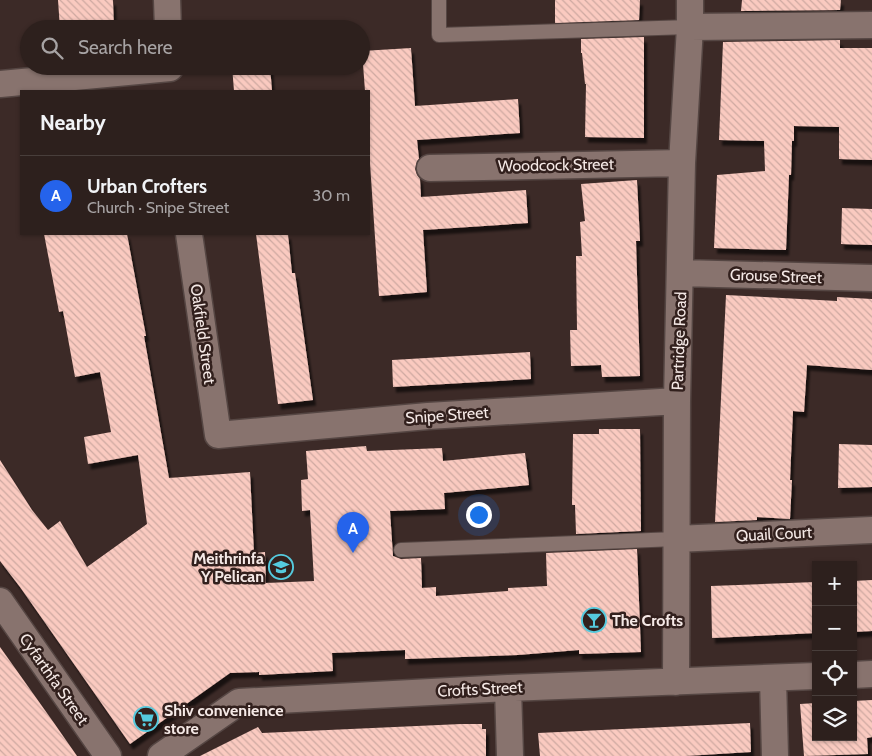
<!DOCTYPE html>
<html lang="en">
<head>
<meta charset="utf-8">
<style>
	body { margin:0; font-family:Cabin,sans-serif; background:#352826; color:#f1f3f6 }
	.controls { position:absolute; right:15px; bottom:15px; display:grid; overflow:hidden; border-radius:0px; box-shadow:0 1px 4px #0004 }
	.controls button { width:45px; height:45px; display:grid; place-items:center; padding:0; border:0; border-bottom:1px solid #483e3b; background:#2d201d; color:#f1f3f6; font:25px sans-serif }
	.you { position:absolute; left:478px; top:514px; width:18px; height:18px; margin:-12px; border:4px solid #fff; border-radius:50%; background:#1a73e8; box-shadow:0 0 0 8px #1a73e833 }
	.badge { display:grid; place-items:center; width:32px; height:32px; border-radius:50%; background:#2563eb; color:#fff; font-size:16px; font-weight:700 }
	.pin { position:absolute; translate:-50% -41px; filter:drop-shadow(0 1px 2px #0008) }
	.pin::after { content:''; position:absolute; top:26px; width:18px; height:15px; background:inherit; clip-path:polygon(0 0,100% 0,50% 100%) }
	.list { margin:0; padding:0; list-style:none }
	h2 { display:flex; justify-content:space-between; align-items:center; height:65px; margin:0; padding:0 20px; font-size:21px }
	h2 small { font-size:16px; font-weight:400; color:#a7a3a4 }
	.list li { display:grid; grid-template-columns:32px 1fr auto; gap:15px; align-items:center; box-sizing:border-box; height:80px; padding:0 20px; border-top:1px solid #483e3b }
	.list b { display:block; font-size:19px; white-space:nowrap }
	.list p { margin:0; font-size:16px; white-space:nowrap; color:#a7a3a4 }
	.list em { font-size:16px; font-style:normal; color:#a7a3a4 }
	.icon { flex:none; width:28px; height:28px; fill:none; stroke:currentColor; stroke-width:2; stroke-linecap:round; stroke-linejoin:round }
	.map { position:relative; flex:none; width:872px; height:756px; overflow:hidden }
	.search { position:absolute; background:#2d201d; box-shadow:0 1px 4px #0004; left:20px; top:20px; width:350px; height:55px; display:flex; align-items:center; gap:12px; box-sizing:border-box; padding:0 18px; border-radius:28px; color:#a7a3a4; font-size:19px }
	.panel { position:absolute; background:#2d201d; box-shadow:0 1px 4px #0004; left:20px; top:90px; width:350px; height:145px; border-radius:0px }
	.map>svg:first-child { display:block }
	.building { fill:url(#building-back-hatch); filter:url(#shadow) }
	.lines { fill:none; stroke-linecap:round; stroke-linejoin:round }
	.service-casing { stroke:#554643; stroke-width:16 }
	.minor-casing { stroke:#554643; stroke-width:29 }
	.service { stroke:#88736e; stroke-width:14 }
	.minor { stroke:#88736e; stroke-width:26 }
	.labels { text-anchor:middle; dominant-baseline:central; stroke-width:5; stroke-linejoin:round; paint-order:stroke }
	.street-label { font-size:16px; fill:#f5e9e6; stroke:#32201d }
	.poi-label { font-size:16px; font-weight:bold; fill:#f5e9e6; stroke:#32201d; text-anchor:start }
</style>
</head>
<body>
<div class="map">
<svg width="872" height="756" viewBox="0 0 872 756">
	<defs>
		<pattern id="building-back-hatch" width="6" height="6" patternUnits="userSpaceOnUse" patternTransform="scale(1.25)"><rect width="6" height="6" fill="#facac0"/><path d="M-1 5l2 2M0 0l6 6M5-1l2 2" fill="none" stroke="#cea9a1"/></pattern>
		<filter id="shadow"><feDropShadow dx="3" dy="5.5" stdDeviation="1" flood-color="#0009"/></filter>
	</defs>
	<rect width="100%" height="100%" fill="#3c2a27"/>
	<path class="building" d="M58,0H113L114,29H60Z
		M555,0H640L639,20L555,23Z
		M742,0H841L840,10L741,11Z
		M644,37V138L585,137L586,84H585L582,53H581V39Z
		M840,40V48H872V160L839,159V127L794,126V141H792L791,175H789L786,250L714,248L717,175L765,171L764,141L719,140L723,42Z
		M411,48L415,106L518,99L520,133L417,140L419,159L417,161L415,169L417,175L420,179L421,197L526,190L528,223L423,230L427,292L379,296L369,149V91H365L362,51Z
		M232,66H270L272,91H234Z
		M637,180L640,241H636L640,376L602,377L601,365L571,366L570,330H577L576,256H582L580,222L585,221L581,184Z
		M842,208L872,209V245L841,244Z
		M44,234H127L146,336H144L169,478L250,472L254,553L265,552L266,583L314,581L310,510L302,511L301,480L308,479L306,451L366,446L367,451L442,448L443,461L525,453L529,485L444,493L445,509L390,511L393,556L401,559L421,558L422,588L436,587V596L508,591V588L547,586L546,553L637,549L641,652L579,654V650L518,655L405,659V650L332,653L333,671L259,675V672L230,673L130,744L20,587L0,561V460L32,510L48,530L60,521L87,567L147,524L138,455L88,464L84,437L111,432L100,372L75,377L63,311L59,312Z
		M256,234H288L292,273H295L313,400L278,404Z
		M726,295L837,301V297L872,299V370L807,365L804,412L793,411L790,480H792L790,519L757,517V520L715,522Z
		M530,352L531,379L393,387L392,360Z
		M599,429H640L641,531L576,534L575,505H572L573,434H599Z
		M839,444L872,445V487L838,488Z
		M872,580V631L853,632V581Z
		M816,582V633L712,638L711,586Z
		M0,647L54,723L77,756H0Z
		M872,700V737L867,738L868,754L804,756L800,704L816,703V737H853V701Z
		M750,723L751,752L685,756H540L538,733Z
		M461,724H482V729H486V756H200L258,727L262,733Z"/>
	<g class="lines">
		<defs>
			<path id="service" d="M439,0V35L690,27
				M401,550L676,539"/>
			<path id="minor" d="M167,0L168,29
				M690,27L872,25
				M0,84L170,68
				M430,168L682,163
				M189,234L218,435L428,416L677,401
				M681,273L872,278
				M676,539L872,530
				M0,601L108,756
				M853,675L872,674
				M773,678L775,756
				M676,682L677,401L682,163L690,27V0
				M508,688L510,756
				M161,756L239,702L508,688L816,676"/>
		</defs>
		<use href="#service" class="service-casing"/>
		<use href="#minor" class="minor-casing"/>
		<use href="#service" class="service"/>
		<use href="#minor" class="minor"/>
	</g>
	<defs>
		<symbol id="school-ring" viewBox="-11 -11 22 22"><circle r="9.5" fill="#32201d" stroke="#55cade" stroke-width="1.5"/><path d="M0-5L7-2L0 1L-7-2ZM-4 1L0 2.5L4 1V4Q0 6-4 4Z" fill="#55cade"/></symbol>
		<symbol id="bar-ring" viewBox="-11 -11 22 22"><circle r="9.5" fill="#32201d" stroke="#55cade" stroke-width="1.5"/><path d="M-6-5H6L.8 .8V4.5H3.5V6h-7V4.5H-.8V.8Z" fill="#55cade"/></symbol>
		<symbol id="supermarket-ring" viewBox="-11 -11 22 22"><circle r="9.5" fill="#32201d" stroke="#55cade" stroke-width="1.5"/><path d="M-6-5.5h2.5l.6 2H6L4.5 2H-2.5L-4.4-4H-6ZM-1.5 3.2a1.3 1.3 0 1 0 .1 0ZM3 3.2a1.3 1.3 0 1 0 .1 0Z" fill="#55cade"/></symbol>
	</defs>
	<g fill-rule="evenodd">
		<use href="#school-ring" x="267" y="553" width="28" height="28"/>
		<use href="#bar-ring" x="580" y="606" width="28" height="28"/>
		<use href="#supermarket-ring" x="132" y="705" width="28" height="28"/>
	</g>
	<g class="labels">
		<g class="street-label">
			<text transform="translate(556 165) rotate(-1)">Woodcock Street</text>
			<text transform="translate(776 276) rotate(2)">Grouse Street</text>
			<text transform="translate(203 334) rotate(82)">Oakfield Street</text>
			<text transform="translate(679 341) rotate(-88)">Partridge Road</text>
			<text transform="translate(447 415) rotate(-4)">Snipe Street</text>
			<text transform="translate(774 534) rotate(-3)">Quail Court</text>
			<text transform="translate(54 679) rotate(55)">Cyfarthfa Street</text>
			<text transform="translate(480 689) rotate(-3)">Crofts Street</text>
		</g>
		<g class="poi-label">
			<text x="264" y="558" text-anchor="end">Meithrinfa<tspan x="264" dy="18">Y Pelican</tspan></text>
			<text x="612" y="620">The Crofts</text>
			<text x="164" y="710">Shiv convenience<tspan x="164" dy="18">store</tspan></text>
		</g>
	</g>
</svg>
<div class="controls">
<button>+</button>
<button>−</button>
<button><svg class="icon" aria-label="locate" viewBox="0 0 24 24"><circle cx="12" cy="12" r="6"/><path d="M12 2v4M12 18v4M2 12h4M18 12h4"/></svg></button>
<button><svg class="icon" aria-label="layers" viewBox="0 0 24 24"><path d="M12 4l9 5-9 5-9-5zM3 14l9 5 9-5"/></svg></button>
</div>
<div class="you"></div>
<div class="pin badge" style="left:353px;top:553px">A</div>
<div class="search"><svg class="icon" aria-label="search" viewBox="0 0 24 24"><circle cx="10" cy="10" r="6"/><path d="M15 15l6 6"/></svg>Search here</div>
<section class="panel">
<h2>Nearby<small></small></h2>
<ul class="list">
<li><span class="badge">A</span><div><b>Urban Crofters</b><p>Church · Snipe Street</p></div><em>30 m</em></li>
</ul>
</section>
</div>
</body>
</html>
